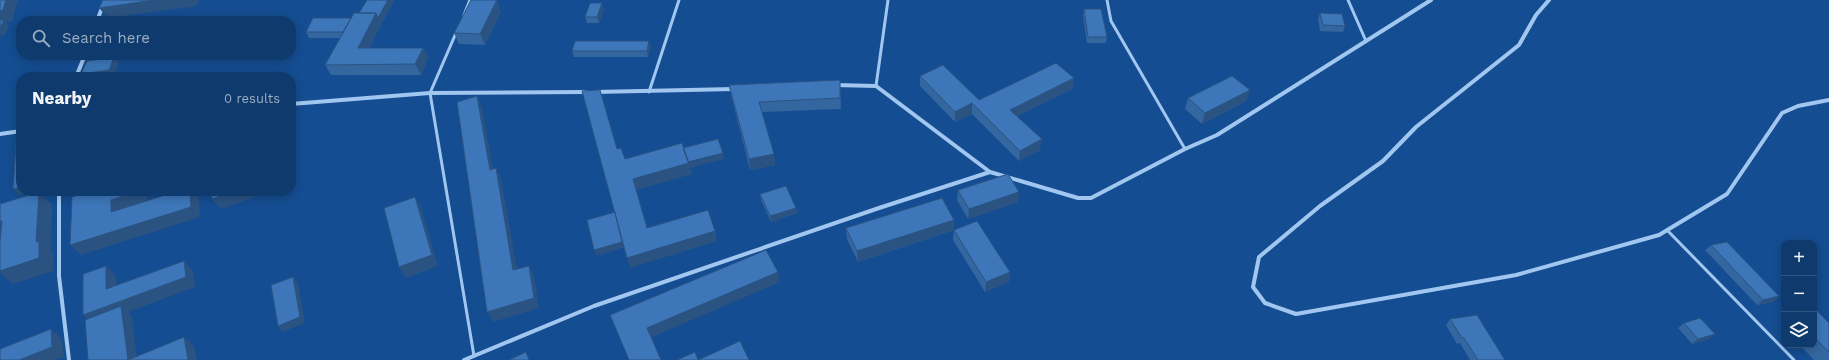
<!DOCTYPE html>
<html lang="en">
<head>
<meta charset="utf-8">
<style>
	body { margin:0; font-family:"Work Sans",sans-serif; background:#1d4575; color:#f1f3f6 }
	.controls { position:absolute; right:12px; bottom:12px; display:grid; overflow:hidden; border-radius:8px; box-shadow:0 2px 10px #0003 }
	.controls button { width:36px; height:36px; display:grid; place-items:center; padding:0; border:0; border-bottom:1px solid #2f5480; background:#0f3a6d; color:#f1f3f6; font:20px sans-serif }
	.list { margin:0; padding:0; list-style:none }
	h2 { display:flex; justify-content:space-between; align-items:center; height:52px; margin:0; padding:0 16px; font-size:17px }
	h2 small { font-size:13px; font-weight:400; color:#9badc2 }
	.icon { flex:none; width:22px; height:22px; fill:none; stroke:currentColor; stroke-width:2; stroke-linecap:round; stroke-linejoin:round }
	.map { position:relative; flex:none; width:1829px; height:360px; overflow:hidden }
	.search { position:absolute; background:#0f3a6d; box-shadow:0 2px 10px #0003; left:16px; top:16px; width:280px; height:44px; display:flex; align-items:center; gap:10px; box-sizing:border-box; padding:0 14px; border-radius:16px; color:#9badc2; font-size:15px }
	.panel { position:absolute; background:#0f3a6d; box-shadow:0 2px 10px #0003; left:16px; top:72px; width:280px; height:124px; border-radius:16px }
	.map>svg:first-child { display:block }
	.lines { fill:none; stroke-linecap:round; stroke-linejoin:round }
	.service { stroke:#a1c7f1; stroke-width:3 }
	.minor { stroke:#a1c7f1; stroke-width:4 }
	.wall { fill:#34669f }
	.shaded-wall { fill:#2b5382 }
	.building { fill:#3d77b9; stroke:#2b5382 }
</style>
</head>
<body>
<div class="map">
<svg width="1829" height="360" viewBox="0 0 1829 360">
	<rect width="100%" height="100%" fill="#144d91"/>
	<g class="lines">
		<path class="service" d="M1107,0L1111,21L1185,149
			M1348,0L1366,41
			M464,15L470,0
			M456,33L430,93L474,356
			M876,86L888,0
			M649,92L679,0
			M1667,230L1794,360"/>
		<path class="minor" d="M1549,0L1536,15L1519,45L1416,127L1383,161L1320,206L1259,257L1253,287L1265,303L1296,314L1516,275L1659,235L1727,194L1782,113L1798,106L1829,100
			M97,21L105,0
			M76,77L85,55
			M835,85L876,86L990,172L1078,198H1091L1185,149L1217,135L1431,0
			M595,92L734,89
			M291,104L430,93L586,92
			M0,134L21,131
			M59,191V276L69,360
			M464,360L594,306L879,208L990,172"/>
	</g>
	<path class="wall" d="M394,0L369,48H423L428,58L421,75H331L325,65L340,38H309L306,32L351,18L359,13Z
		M604,9L599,23H587L585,17Z
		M1084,9L1107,37L1106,43H1087L1083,15Z
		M501,11L485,45L459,44L454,33Z
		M1320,13L1345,26L1343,32L1320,31L1318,19Z
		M651,47L648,57H574L572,51Z
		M920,76L979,100L1074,78L1072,89L1017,116L1040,150L1019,161L972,114L955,122L920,86Z
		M840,80L841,109L762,112L775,165L750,170L731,95L729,85Z
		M1250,90L1246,101L1202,124L1185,109L1188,98Z
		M958,190L1018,202L968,219L957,200Z
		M760,194L796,208L797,213L771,222L761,200Z
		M954,220V230L1010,272L1009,282L985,292L953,240L954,230L858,262L847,239L846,228Z
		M1711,245L1779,296L1773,302L1757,305L1705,250Z
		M1814,312L1829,323V360H1814L1800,345H1814Z
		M1450,319L1505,360H1470L1460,343L1457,344L1446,325Z
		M1684,323L1709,339L1692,344L1678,328Z"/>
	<path class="shaded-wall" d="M6,0H18L12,21L6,22L9,26L5,35L0,36V11Z
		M155,0H199L197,6L108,18L99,8Z
		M388,0H394L364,58L358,48L376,13Z
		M497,0L501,11L485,45L480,34Z
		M602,3L604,9L599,23L597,17Z
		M649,41L651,47L648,57L647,51Z
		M423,48L428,58L421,75L415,64Z
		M114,57L119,63L114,76L108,77H83L81,74Z
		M1074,78L1072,89L1009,120L1010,110Z
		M1250,90L1246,101L1202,124L1205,113Z
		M477,96L482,107L495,180L490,170Z
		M972,103V114L955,122V112Z
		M1042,139L1040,150L1019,161L1020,151Z
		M723,153L724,159L690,168L692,174L636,190L633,179Z
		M774,154L775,165L750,170L749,159Z
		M496,168L501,179L519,280L513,270Z
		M21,187V191H33L19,195L13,189Z
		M137,191H146L147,203L111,212V200Z
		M190,191H193L199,198L200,217L81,255L70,245Z
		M234,191H254L255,197L221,209L212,199Z
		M39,192L52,205L51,251L53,254V271L13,284L0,273V271L36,242Z
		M1019,192L1018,202L968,219L969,209Z
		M415,197L421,208L438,266L406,278L399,267Z
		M796,208L797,213L771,222L770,216Z
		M615,212L625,247L597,256L594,250Z
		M954,220V230L858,262L857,251Z
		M0,221H2L0,239Z
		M715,231L717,241L630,268L627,258Z
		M184,261L193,271L195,287L128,312L132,316L137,360H128L95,325L83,315Z
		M106,266L116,276L117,299L106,289Z
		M529,266L534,276L539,308L493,322L487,312Z
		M778,272L780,282L650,338L647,328Z
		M1010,272L1009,282L985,292L986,282Z
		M293,277L298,283L305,323L283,332L278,326Z
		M1779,296L1773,302L1757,305L1763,300Z
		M51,329L62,339L64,357L55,360H19Z
		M1715,334L1709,339L1692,344L1698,339Z
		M184,337L194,346L197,360H186Z"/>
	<path class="building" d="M0,0H6L3,10L0,11Z
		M103,0H155L99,8Z
		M367,0H388L378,18L376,13H359Z
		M471,0H497L480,34L454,33Z
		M590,3H602L597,17H585Z
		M1084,9H1101L1107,37H1088Z
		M354,13H376L358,48H423L415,64L325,65Z
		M1320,13L1342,14L1345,26L1323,25Z
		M313,18H351L343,32H306Z
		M0,20H4L0,28Z
		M575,41H649L647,51H572Z
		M114,57L109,70L81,74L87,61Z
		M1056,63L1074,78L1010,110L1042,139L1020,151L972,103L955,112L920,76L943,65L979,100Z
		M1232,76L1250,90L1205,113L1188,98Z
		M840,80V98L759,102L774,154L749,159L729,85Z
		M600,90L617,149L621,148L625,159L682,143L689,163L633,179L647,228L708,210L715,231L627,258L582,91Z
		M477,96L490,170L496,168L513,270L529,266L534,298L487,312L457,102Z
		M718,139L723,153L688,162L683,148Z
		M21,144V187L13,189L16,145Z
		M1008,174L1019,192L969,209L958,190Z
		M786,186L796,208L770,216L760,194Z
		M91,191H137V192L111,200V212L178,191H190L191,207L70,245L72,197Z
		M211,191H234L212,199Z
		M39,192L36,242L39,241V258L0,271V242L2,221H0V204Z
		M415,197L432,255L399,267L384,208Z
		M942,198L954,220L857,251L846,228Z
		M615,212L622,242L594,250L587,220Z
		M977,221L1010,272L986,282L954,230Z
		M1727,242L1779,296L1763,300L1711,245Z
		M766,250L778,272L647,328L661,360H629L610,315Z
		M184,261L186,277L83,315V274L106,266V289Z
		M293,277L300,317L278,326L271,285Z
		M121,306L128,360L184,337L188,359L186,360H88L85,320Z
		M1817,311L1829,323V352L1814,337V312Z
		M1477,315L1505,360H1478L1464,338H1462L1450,319Z
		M1700,318L1715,334L1698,339L1684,323Z
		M51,329L52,347L19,360H0V349Z
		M740,341L749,360H677L695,352L698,360Z
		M526,352L529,360H509Z"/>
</svg>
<div class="controls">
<button>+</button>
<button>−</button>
<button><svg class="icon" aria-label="layers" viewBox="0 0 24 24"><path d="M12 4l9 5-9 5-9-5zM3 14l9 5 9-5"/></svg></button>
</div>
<div class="search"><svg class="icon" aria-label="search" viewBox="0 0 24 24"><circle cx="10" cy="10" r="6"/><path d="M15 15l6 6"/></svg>Search here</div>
<section class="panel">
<h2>Nearby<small>0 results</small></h2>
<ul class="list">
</ul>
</section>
</div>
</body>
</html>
